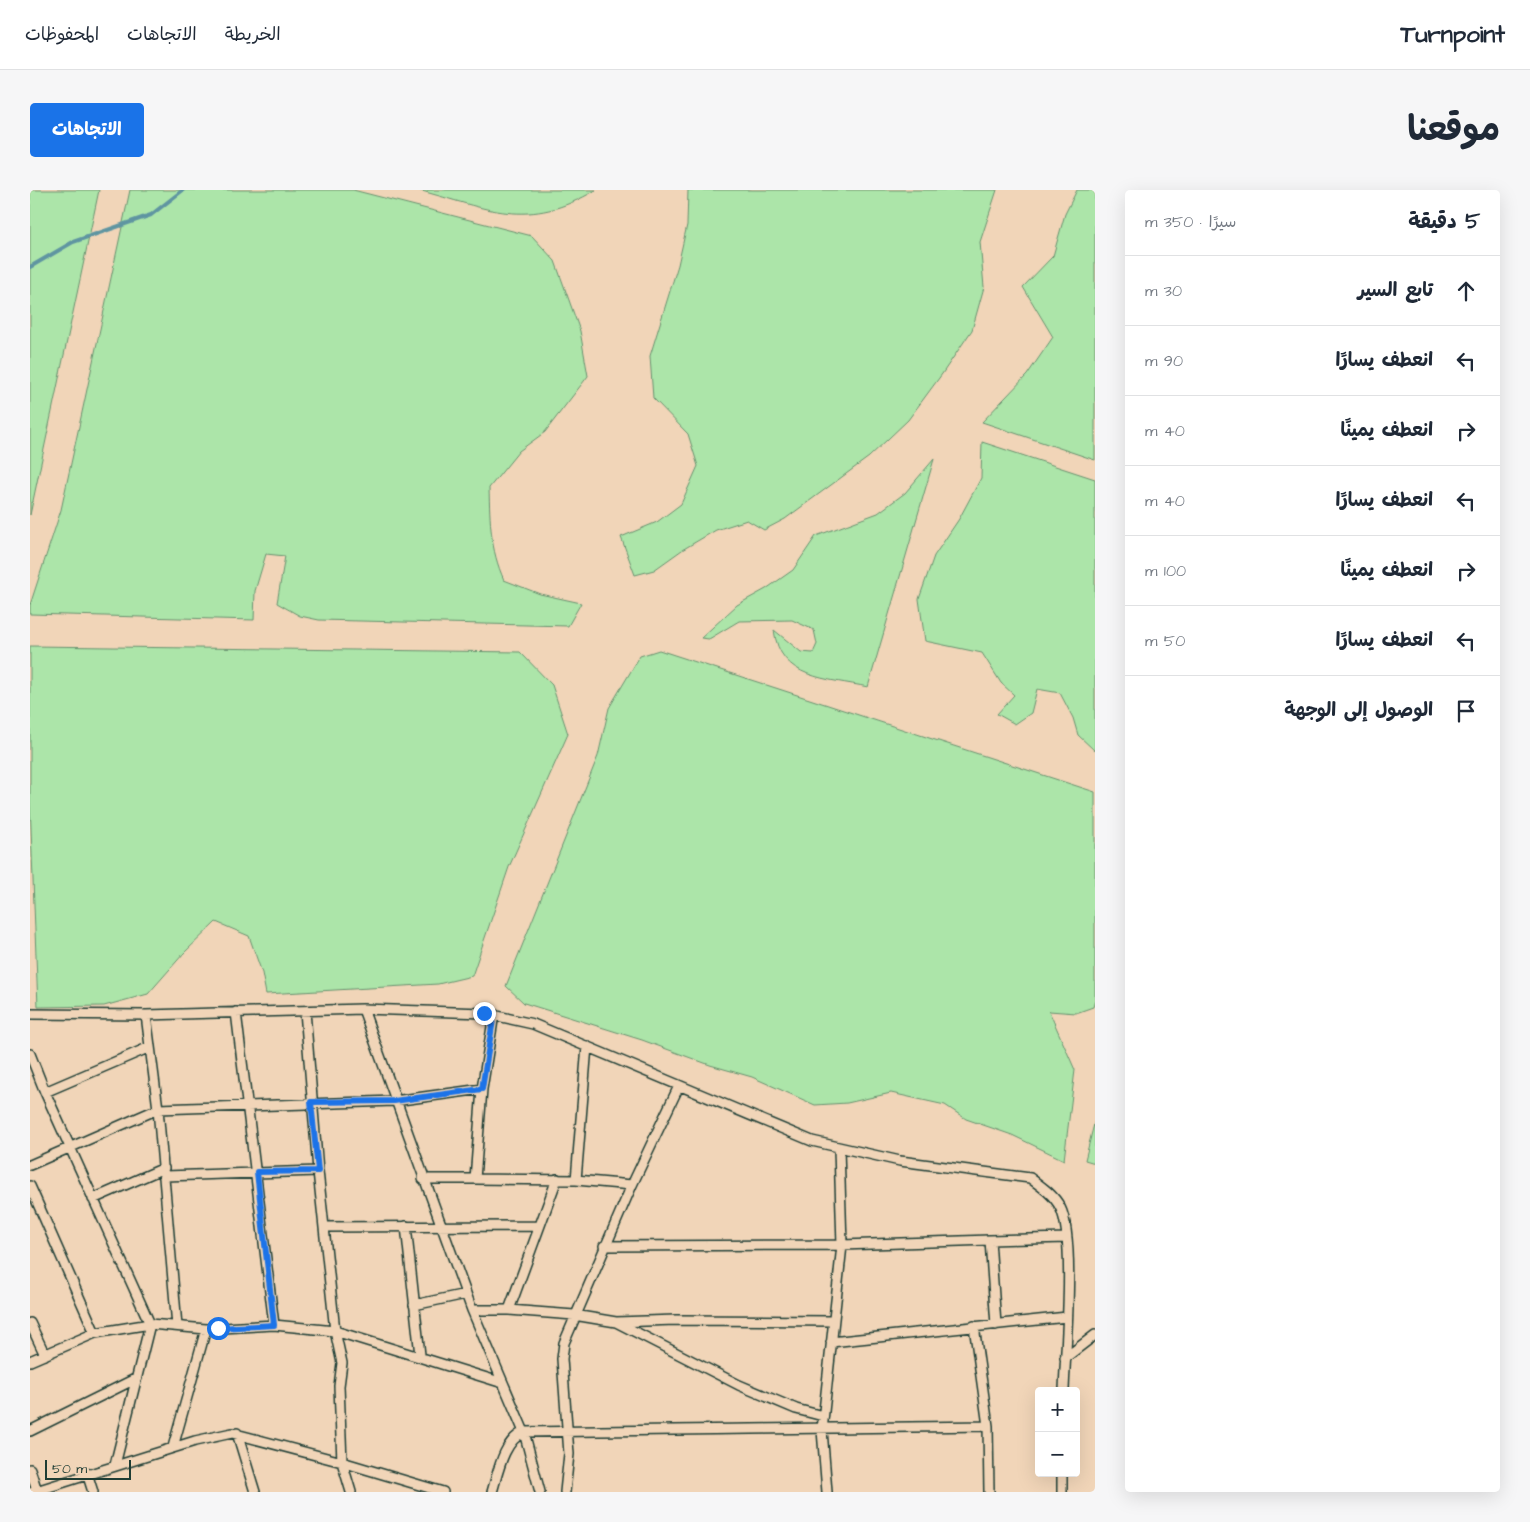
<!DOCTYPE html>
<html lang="ar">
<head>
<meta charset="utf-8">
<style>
	body { margin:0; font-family:"Architects Daughter","Playpen Sans Arabic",sans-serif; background:#f6f6f7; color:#1f2937; direction:rtl }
	.controls { position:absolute; right:15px; bottom:15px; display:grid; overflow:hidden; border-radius:5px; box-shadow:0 5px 20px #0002 }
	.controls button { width:45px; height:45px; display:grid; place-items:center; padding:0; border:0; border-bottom:1px solid #e0e1e3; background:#fff; color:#1f2937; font:25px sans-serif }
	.scale { position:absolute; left:15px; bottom:12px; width:86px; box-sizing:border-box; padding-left:5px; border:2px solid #1f3d34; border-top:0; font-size:14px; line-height:18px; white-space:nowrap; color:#1f3d34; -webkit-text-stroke:4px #f1d5b8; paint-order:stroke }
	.stop { position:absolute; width:15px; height:15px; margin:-11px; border:4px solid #1a73e8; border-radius:50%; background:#fff }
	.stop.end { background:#1a73e8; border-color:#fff; box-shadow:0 1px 5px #0008 }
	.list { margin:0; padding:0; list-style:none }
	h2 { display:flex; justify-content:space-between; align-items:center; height:65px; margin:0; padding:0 20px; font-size:21px }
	h2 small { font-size:16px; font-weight:400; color:#747a83 }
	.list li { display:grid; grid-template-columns:32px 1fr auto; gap:15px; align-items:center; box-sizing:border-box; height:70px; padding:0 20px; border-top:1px solid #e0e1e3 }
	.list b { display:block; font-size:19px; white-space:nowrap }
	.list em { font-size:16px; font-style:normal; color:#747a83 }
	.icon { flex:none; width:28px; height:28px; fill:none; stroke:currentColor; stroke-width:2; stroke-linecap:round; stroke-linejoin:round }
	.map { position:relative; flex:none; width:1065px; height:1302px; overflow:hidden; direction:ltr; border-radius:5px }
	header { display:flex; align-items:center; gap:30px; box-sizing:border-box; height:70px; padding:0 25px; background:#fff; border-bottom:1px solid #e0e1e3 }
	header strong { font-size:24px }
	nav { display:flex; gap:28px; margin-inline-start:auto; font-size:18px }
	.intro { display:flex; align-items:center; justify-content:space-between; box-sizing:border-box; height:120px; padding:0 30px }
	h1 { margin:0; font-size:35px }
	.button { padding:12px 22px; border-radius:5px; background:#1a73e8; color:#fff; font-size:18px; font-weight:700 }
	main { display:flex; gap:30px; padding:0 30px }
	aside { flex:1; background:#fff; border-radius:5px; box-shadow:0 5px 20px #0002 }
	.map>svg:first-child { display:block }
	.green { fill:#ace5a9; stroke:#66916e }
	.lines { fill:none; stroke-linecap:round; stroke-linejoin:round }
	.stream { stroke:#5e95a1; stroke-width:4 }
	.minor-casing { stroke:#1f3d34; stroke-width:12 }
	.minor { stroke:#f1d5b8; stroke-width:9 }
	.route { stroke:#1a73e8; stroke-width:6 }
</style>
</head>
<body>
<header>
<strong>Turnpoint</strong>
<nav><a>الخريطة</a><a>الاتجاهات</a><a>المحفوظات</a></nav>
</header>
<div class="intro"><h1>موقعنا</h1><a class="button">الاتجاهات</a></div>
<main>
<aside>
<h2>5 دقيقة<small>سيرًا · 350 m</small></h2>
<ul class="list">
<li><svg class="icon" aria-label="ahead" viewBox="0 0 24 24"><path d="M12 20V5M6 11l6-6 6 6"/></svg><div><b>تابع السير</b></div><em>30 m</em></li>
<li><svg class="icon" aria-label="left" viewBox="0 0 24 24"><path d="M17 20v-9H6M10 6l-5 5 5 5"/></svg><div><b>انعطف يسارًا</b></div><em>90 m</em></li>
<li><svg class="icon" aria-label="right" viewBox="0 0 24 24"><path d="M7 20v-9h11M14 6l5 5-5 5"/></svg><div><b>انعطف يمينًا</b></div><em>40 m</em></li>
<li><svg class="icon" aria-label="left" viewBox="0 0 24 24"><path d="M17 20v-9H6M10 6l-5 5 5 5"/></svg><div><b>انعطف يسارًا</b></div><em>40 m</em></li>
<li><svg class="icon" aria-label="right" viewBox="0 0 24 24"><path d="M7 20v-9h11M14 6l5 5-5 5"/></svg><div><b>انعطف يمينًا</b></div><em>100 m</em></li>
<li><svg class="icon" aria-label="left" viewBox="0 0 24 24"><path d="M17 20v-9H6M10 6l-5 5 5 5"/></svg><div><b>انعطف يسارًا</b></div><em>50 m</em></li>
<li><svg class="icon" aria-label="arrive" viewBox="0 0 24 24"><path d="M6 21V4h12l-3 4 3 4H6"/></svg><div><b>الوصول إلى الوجهة</b></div></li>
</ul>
</aside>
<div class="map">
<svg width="1065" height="1302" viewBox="0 0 1065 1302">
	<rect width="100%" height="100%" fill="#f1d5b8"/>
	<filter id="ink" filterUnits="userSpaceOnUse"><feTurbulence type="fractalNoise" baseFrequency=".02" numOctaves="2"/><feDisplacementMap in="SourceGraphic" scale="10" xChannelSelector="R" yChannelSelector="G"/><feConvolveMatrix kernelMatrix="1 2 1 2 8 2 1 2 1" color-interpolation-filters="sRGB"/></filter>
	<g filter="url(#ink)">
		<path class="green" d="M0,0H69L0,325Z
			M100,0H323L502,46L525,71L550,141L558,186L515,242L489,261L459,298C460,331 460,359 474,390L510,404L551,413L538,436L289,430L270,426L247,413L255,366L236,364L225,401L224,430L0,424V415L31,320Z
			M388,0H566C497,41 459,19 388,0Z
			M658,0H967L950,52L954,97L942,140L912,184L878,230L839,267L755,329L734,340L717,330L686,340L652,360L624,380L605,385L591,347L627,332L651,314L668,276L658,244L623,208L620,166L648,75L657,35Z
			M1047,0H1065V270L952,232L997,185L1023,147L993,97L1023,66L1035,24Z
			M952,252L1065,289V561L1048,545L1043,528L1030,503L1007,499L1001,523L985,534L967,524L984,505L971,493L952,463L895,451L889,409L904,366L929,329L951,288Z
			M904,269L838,497C797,488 750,490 744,440L771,462L783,463L787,454L784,440L762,430L709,431L679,449L671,448L707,415L736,399L763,380L786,346L848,323L875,303Z
			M0,456L490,462L522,495L538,544L479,677L442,786L408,794L236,804L232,783L219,746L186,732L154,763L118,804L74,816L8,817L0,612Z
			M629,460L1065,602V810L1063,817L1046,823L1019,821L1045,880L1034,970L982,945L936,929L915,915L861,903L817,913L785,915L722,887L680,875L612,850L494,813L476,796L568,566L579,518L610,466Z
			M1065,930V973L1055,970Z"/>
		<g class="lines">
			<path class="stream" d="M0,77L43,52L121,25L153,0"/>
			<defs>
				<path id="minor" d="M333,819L442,1120L494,1242L510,1302
					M275,821L288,981L305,1141L312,1173L309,1196L312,1272L321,1302
					M206,822L244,1135
					M0,824L116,825L333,819L454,823L503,834L782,951L870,971L1000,988C1011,996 1024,1005 1030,1017C1046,1047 1035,1163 1034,1201
					M464,824L452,899L445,989L546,990L602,995L649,896
					M116,825L128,919L147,1136
					M0,864L15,902
					M0,975L128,919L364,911L452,899
					M135,986L288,981
					M393,989H445
					M546,990L557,856
					M0,996L65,1143
					M63,1009L134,978
					M376,1036L390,1165
					M295,1037L509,1036
					M960,1050L1037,1048
					M574,1056L812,1055L960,1050L966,1135
					M384,1115L436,1104
					M442,1120H479L527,989
					M479,1120L544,1125L586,1132L709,1195L766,1219L793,1226
					M586,1132L646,1130L803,1131
					M0,1133L15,1165
					M944,1136L958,1236L959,1302
					M801,1152L1037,1127
					M1035,1168L1065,1145
					M0,1171L65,1143L120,1134L176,1139L244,1135L305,1141L473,1193
					M0,1241L107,1188
					M207,1243L225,1302
					M143,1257L176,1139
					M85,1275L120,1134L15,902L120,857
					M0,1279L7,1301
					M57,1283L63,1302
					M3,1302L165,1251L202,1243L312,1272L413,1302
					M462,1302C468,1283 473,1251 494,1242L958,1236
					M535,1302L539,1264L532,1169L534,1153L602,995
					M797,1302L792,1240L812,1055L809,959
					M1032,1302V1283"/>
			</defs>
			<use href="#minor" class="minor-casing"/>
			<use href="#minor" class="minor"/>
		</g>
	</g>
	<g class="lines" filter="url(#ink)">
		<path class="route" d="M188,1138L244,1135L227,982L288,981L281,912L364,911L452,899L464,824L454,823"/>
	</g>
</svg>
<div class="controls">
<button>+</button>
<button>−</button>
</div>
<div class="scale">50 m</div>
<div class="stop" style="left:188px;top:1138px"></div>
<div class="stop end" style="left:454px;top:823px"></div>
</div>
</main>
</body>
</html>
